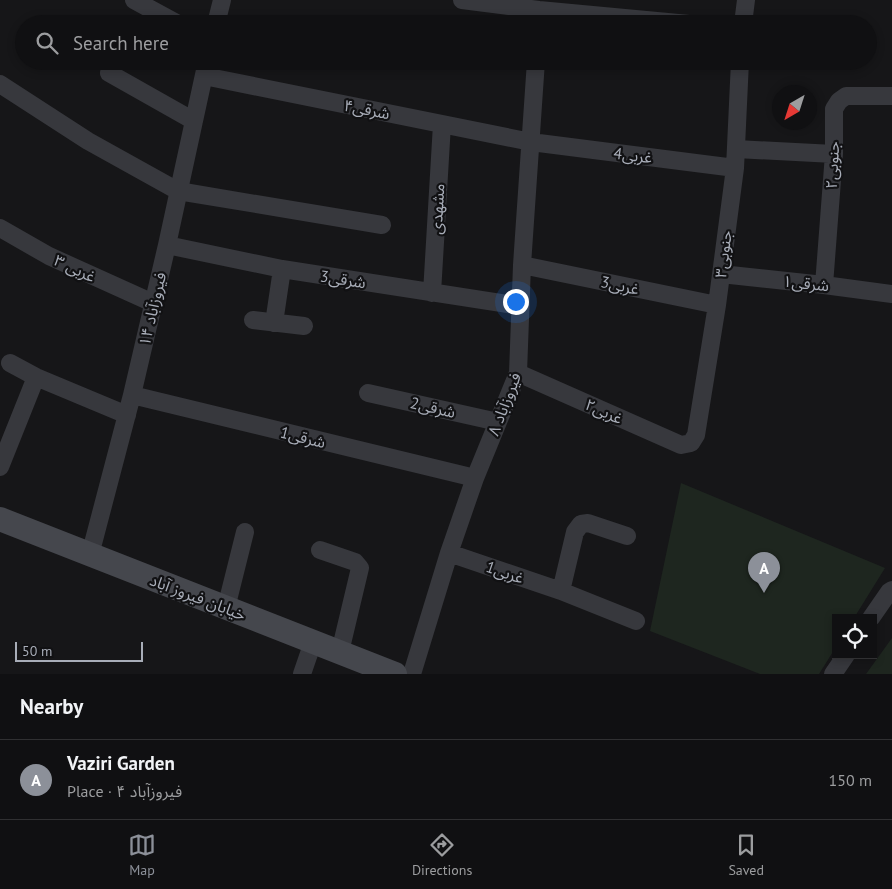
<!DOCTYPE html>
<html lang="en">
<head>
<meta charset="utf-8">
<style>
	body { margin:0; font-family:"PT Sans","Noto Sans Arabic",sans-serif; background:#1e1e20; color:#f1f3f6 }
	.controls { position:absolute; right:15px; bottom:15px; display:grid; overflow:hidden; border-radius:0px; box-shadow:0 2px 8px #0003 }
	.controls button { width:45px; height:45px; display:grid; place-items:center; padding:0; border:0; border-bottom:1px solid #303032; background:#101012; color:#f1f3f6; font:25px sans-serif }
	.compass { position:absolute; left:772px; top:85px; width:45px; height:45px; border-radius:50%; background:#101012; box-shadow:0 2px 8px #0003; rotate:219deg }
	.scale { position:absolute; left:15px; bottom:12px; width:128px; box-sizing:border-box; padding-left:5px; border:2px solid #a8adb8; border-top:0; font-size:14px; line-height:18px; white-space:nowrap; color:#a8adb8; -webkit-text-stroke:4px #111113; paint-order:stroke }
	.you { position:absolute; left:515px; top:301px; width:18px; height:18px; margin:-12px; border:4px solid #fff; border-radius:50%; background:#1a73e8; box-shadow:0 0 0 8px #1a73e833 }
	.badge { display:grid; place-items:center; width:32px; height:32px; border-radius:50%; background:#8c9099; color:#fff; font-size:16px; font-weight:700 }
	.pin { position:absolute; translate:-50% -41px; filter:drop-shadow(0 1px 2px #0008) }
	.pin::after { content:''; position:absolute; top:26px; width:18px; height:15px; background:inherit; clip-path:polygon(0 0,100% 0,50% 100%) }
	.list { margin:0; padding:0; list-style:none }
	h2 { display:flex; justify-content:space-between; align-items:center; height:65px; margin:0; padding:0 20px; font-size:21px }
	h2 small { font-size:16px; font-weight:400; color:#9c9d9f }
	.list li { display:grid; grid-template-columns:32px 1fr auto; gap:15px; align-items:center; box-sizing:border-box; height:80px; padding:0 20px; border-top:1px solid #303032 }
	.list b { display:block; font-size:19px; white-space:nowrap }
	.list p { margin:0; font-size:16px; white-space:nowrap; color:#9c9d9f }
	.list em { font-size:16px; font-style:normal; color:#9c9d9f }
	.icon { flex:none; width:28px; height:28px; fill:none; stroke:currentColor; stroke-width:2; stroke-linecap:round; stroke-linejoin:round }
	.map { position:relative; flex:none; width:892px; height:674px; overflow:hidden }
	.search { position:absolute; background:#101012; box-shadow:0 2px 8px #0003; left:15px; right:15px; top:15px; height:55px; display:flex; align-items:center; gap:12px; box-sizing:border-box; padding:0 18px; border-radius:28px; color:#9c9d9f; font-size:19px }
	.sheet { height:145px; background:#101012 }
	nav { display:flex; justify-content:space-around; align-items:center; box-sizing:border-box; height:70px; border-top:1px solid #303032; background:#101012; font-size:14px; color:#9c9d9f }
	nav a { display:grid; justify-items:center; gap:2px }
	nav .on { color:#8c9099 }
	.map>svg:first-child { display:block }
	.green { fill:#1e261f }
	.lines { fill:none; stroke-linecap:round; stroke-linejoin:round }
	.minor { stroke:#37383d; stroke-width:18 }
	.secondary { stroke:#45474d; stroke-width:24 }
	.labels { text-anchor:middle; dominant-baseline:central; stroke-width:4.5; stroke-linejoin:round; paint-order:stroke }
	.street-label { font-size:16px; fill:#a8adb8; stroke:#111113 }
</style>
</head>
<body>
<div class="map">
<svg width="892" height="674" viewBox="0 0 892 674">
	<rect width="100%" height="100%" fill="#161618"/>
	<path class="green" d="M681,483L885,568L854,618H836V647L819,674H760L650,631Z
		M892,638V674H866Z"/>
	<g class="lines">
		<path class="minor" d="M134,0L178,24
			M462,0L539,10L689,24
			M216,24L222,0
			M743,24L746,0
			M109,73L194,121
			M204,76L531,142L735,168
			M0,84L88,141L178,191L382,225
			M736,149L834,154
			M0,228L49,256L153,303
			M167,245L282,269L520,306
			M522,265L717,305
			M721,274L824,285L892,294
			M824,285L834,154V109L839,101L846,96H892
			M432,293L442,124
			M253,320L304,326
			M274,323L282,269
			M10,363L36,377L127,415
			M518,373L681,445L691,443L696,435L717,305L735,168L740,61
			M368,393L498,422
			M132,395L475,478
			M0,467L36,377
			M320,550L355,562L360,568L340,652
			M449,553L561,591L636,621
			M90,555L132,395L167,245L207,61
			M561,591L575,532L581,524L588,523L627,536
			M226,608L245,532
			M871,618L889,592L892,590
			M302,674L313,642
			M412,674L449,553L475,478L518,373L522,265L536,61
			M833,674L846,655"/>
		<path class="secondary" d="M0,519L395,674"/>
	</g>
	<g class="labels">
		<g class="street-label">
			<text transform="translate(367 109) rotate(11)">شرقی۴</text>
			<text transform="translate(633 155) rotate(7)">غربی4</text>
			<text transform="translate(832 165) rotate(-87)">جنوبی۲</text>
			<text transform="translate(437 209) rotate(-87)">مشهدی</text>
			<text transform="translate(723 254) rotate(-83)">جنوبی۳</text>
			<text transform="translate(75 268) rotate(25)">غربی ۳</text>
			<text transform="translate(343 279) rotate(9)">شرقی3</text>
			<text transform="translate(806 283) rotate(6)">شرقی۱</text>
			<text transform="translate(620 285) rotate(12)">غربی3</text>
			<text transform="translate(152 309) rotate(-77)">فیروزآباد ۱۴</text>
			<text transform="translate(504 404) rotate(-69)">فیروزآباد ۸</text>
			<text transform="translate(433 407) rotate(13)">شرقی2</text>
			<text transform="translate(604 411) rotate(24)">غربی۲</text>
			<text transform="translate(303 437) rotate(14)">شرقی1</text>
			<text transform="translate(505 572) rotate(19)">غربی1</text>
			<text transform="translate(198 597) rotate(21)">خیابان فیروز آباد</text>
		</g>
	</g>
</svg>
<div class="controls">
<button><svg class="icon" aria-label="locate" viewBox="0 0 24 24"><circle cx="12" cy="12" r="6"/><path d="M12 2v4M12 18v4M2 12h4M18 12h4"/></svg></button>
</div>
<svg class="compass" viewBox="-18 -18 36 36"><path d="M0-13l5 13h-10z" fill="#e53935"/><path d="M0 13l5-13h-10z" fill="#9c9d9f"/></svg>
<div class="scale">50 m</div>
<div class="you"></div>
<div class="pin badge" style="left:764px;top:593px">A</div>
<div class="search"><svg class="icon" aria-label="search" viewBox="0 0 24 24"><circle cx="10" cy="10" r="6"/><path d="M15 15l6 6"/></svg>Search here</div>
</div>
<section class="sheet">
<h2>Nearby<small></small></h2>
<ul class="list">
<li><span class="badge">A</span><div><b>Vaziri Garden</b><p>Place · فیروزآباد ۴</p></div><em>150 m</em></li>
</ul>
</section>
<nav>
<a class="on"><svg class="icon" aria-label="map" viewBox="0 0 24 24"><path d="M3 6l6-2 6 2 6-2v14l-6 2-6-2-6 2zM9 4v14M15 6v14"/></svg>Map</a>
<a><svg class="icon" aria-label="directions" viewBox="0 0 24 24"><path d="M12 3l9 9-9 9-9-9zM9 14v-3h6M13 9l2 2-2 2"/></svg>Directions</a>
<a><svg class="icon" aria-label="saved" viewBox="0 0 24 24"><path d="M7 4h10v16l-5-4-5 4z"/></svg>Saved</a>
</nav>
</body>
</html>
